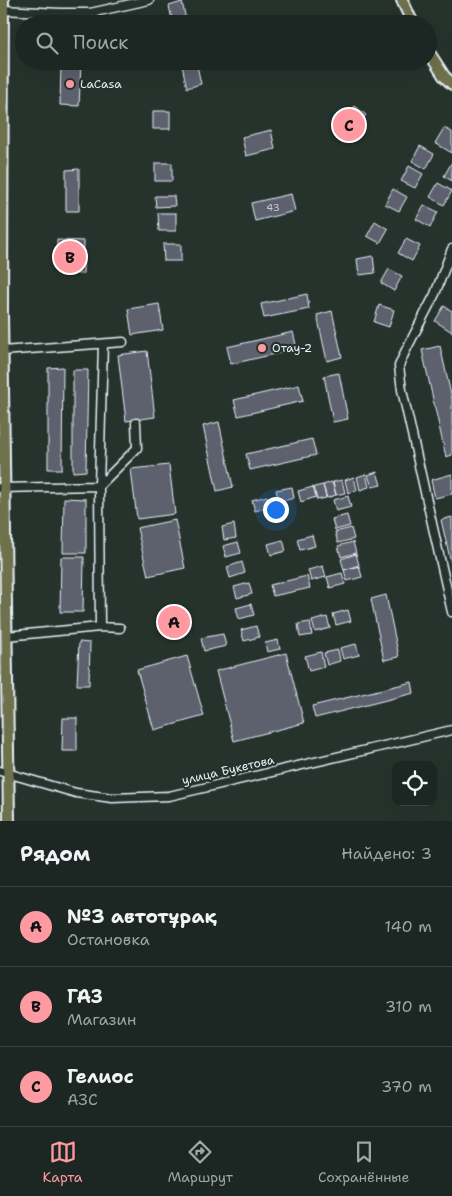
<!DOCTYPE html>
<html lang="ru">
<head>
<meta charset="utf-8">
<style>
	body { margin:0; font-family:"Shantell Sans",sans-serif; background:#29322f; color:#f1f3f6 }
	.controls { position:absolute; right:15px; bottom:15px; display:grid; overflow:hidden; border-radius:10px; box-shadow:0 5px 20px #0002 }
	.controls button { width:45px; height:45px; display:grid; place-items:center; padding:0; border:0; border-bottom:1px solid #3a4340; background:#1c2622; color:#f1f3f6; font:25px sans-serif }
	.you { position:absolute; left:275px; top:509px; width:18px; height:18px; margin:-12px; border:4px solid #fff; border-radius:50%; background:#1a73e8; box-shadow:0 0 0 8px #1a73e833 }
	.badge { display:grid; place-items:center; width:32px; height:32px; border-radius:50%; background:#ff9aa2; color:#111; font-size:16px; font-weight:700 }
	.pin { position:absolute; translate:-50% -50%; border:2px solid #fff; box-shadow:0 1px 5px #0006 }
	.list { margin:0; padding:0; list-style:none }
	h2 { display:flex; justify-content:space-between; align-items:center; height:65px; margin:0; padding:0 20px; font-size:21px }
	h2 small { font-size:16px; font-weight:400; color:#a0a5a5 }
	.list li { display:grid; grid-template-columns:32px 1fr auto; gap:15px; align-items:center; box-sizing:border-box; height:80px; padding:0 20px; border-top:1px solid #3a4340 }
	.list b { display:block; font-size:19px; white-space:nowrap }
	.list p { margin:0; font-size:16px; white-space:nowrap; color:#a0a5a5 }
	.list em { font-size:16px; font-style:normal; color:#a0a5a5 }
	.icon { flex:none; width:28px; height:28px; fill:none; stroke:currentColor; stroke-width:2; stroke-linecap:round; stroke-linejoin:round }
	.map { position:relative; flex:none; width:452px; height:821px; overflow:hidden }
	.search { position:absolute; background:#1c2622; box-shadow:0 5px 20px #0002; left:15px; right:15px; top:15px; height:55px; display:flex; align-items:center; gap:12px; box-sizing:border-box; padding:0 18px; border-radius:28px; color:#a0a5a5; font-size:19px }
	.sheet { height:305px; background:#1c2622 }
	nav { display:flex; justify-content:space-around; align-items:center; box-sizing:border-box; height:70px; border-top:1px solid #3a4340; background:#1c2622; font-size:14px; color:#a0a5a5 }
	nav a { display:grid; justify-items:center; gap:2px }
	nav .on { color:#ff9aa2 }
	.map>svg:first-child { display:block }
	.building { fill:#5d606d; stroke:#e8f1f8 }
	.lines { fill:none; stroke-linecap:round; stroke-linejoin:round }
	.minor-casing { stroke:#e8f1f8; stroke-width:11 }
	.major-casing { stroke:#e8f1f8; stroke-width:14 }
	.minor { stroke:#26332d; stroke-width:8 }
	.major { stroke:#6e714b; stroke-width:10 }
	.poi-dot { fill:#ff9aa2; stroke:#26332d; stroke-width:2 }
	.labels { text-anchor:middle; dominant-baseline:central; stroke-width:4.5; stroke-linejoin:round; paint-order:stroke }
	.number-label { font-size:10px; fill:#c5cdd5 }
	.poi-label { font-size:12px; fill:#e8f1f8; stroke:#26332d; text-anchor:start }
	.street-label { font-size:12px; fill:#e8f1f8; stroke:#26332d }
</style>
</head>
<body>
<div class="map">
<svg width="452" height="821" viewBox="0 0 452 821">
	<rect width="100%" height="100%" fill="#26332d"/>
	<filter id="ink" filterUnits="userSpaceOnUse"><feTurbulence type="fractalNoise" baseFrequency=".02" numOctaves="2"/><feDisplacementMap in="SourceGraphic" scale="10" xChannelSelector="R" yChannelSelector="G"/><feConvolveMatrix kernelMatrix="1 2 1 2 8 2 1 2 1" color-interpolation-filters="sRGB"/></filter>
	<g filter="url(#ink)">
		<path class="building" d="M182,2L187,24H173L169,6Z
			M181,61H196L201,84L187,88Z
			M223,61H259L225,70Z
			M61,63H81L79,106L60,105Z
			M355,106L366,115L351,132L340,123Z
			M153,111H170V129H153Z
			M444,128L452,132V153L435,143Z
			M271,130L275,149L246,156L242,137Z
			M420,146L434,154L426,169L412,161Z
			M452,162V181L444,176Z
			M155,163H172V181H155Z
			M409,166L423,174L415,188L401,181Z
			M79,169V211H66V170Z
			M438,183L452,191L444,205L430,197Z
			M393,189L407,197L399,211L385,204Z
			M291,194L295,211L255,221L251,203Z
			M155,196H174L175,206L156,207Z
			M424,205L438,212L430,227L416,219Z
			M158,213H176V231H159Z
			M375,221L388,229L380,243L367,236Z
			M406,239L420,246L412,261L398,253Z
			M57,240L84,241L83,274L56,273Z
			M163,244H181V261H164Z
			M373,256L375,273L359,275L357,259Z
			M389,269L402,276L394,291L381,283Z
			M307,294L309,309L264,318L261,304Z
			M159,304L163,330L132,335L128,309Z
			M379,305L394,310L389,327L374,322Z
			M444,306L452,311V332L435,321Z
			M332,311L342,357L327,361L317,315Z
			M293,332L297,349L231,364L227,347Z
			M440,346L452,399V455L446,457L422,350Z
			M147,351L155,417L126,421L118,355Z
			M63,367L62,469H48V368Z
			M73,370H88L86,471L73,472Z
			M339,373L348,419L333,422L324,376Z
			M299,385L303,401L238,416L234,400Z
			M219,422L233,487L217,491L203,426Z
			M312,439L316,455L250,470L246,454Z
			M169,465L175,514L137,519L131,469Z
			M377,472L381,485L372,487L368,475Z
			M366,474L369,487L360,490L357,477Z
			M452,474V494L435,498L431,480Z
			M354,477L357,490L348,493L345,480Z
			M342,480L345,493L336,495L333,482Z
			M332,482L336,495L327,498L323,485Z
			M323,485L326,498L317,500L314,487Z
			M292,487L294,498L279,502L276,490Z
			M313,487L316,497L301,502L298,491Z
			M267,496L270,507L255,511L252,500Z
			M348,496L351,507L336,511L333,500Z
			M64,498L86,499V553H63Z
			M347,515L350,526L335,530L332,519Z
			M452,517V567L441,520Z
			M175,520L185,568L148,576L137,528Z
			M234,524L236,538L224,540L222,527Z
			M351,528L354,539L338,543L335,532Z
			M312,535L315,546L300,550L297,539Z
			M283,540L286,551L271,555L268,544Z
			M238,542L241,553L226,557L223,546Z
			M353,542L356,553L341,557L338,546Z
			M356,554L359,565L344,570L341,559Z
			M61,557H84L83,612H60Z
			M242,562L245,573L230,578L227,567Z
			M323,566L326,577L311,581L308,570Z
			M359,566L362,577L347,581L344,570Z
			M342,573L345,584L330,588L327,577Z
			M307,576L310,588L273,596L270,585Z
			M249,583L252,594L237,598L234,587Z
			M386,595L399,657L384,660L371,599Z
			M251,604L254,615L239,619L236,608Z
			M348,610L351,621L336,625L333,614Z
			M327,617L330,628L315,632L312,621Z
			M310,622L312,635L300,637L298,624Z
			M256,626L259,637L244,641L241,630Z
			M223,634L226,646L204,651L201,638Z
			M278,640L280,649L267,652L265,643Z
			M79,642L90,643L89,685H77Z
			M356,644L359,655L343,659L340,648Z
			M338,650L340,661L327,665L324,653Z
			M321,652L324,667L309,671L305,656Z
			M286,653L304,723L234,741L216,671Z
			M187,656L204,716L154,730L137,670Z
			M412,682L414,693L315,718L312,706Z
			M63,718H77V751H62Z"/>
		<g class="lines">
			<defs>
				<path id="minor" d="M3,10L60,13H90L149,0
					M452,249L435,294L405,352L399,366L402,390L452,612
					M2,351L123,342
					M0,488L99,486L137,448L136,423
					M100,627L99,486L103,344
					M6,636L100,627L120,628
					M0,771L76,793L112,798L169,796L452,730"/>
				<path id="major" d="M3,0L2,314L9,821
					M402,0L413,24
					M428,51L444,76L452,84"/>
			</defs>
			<use href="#minor" class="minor-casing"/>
			<use href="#major" class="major-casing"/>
			<use href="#minor" class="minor"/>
			<use href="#major" class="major"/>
		</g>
	</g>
	<g class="poi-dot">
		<circle cx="70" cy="84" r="5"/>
		<circle cx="262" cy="348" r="5"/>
	</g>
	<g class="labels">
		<g class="number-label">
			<text x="273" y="207">43</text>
		</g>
		<g class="poi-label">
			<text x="80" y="84">LaCasa</text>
			<text x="272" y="348">Отау-2</text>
		</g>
		<g class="street-label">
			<text transform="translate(228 770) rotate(-13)">улица Букетова</text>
		</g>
	</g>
</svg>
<div class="controls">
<button><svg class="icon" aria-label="locate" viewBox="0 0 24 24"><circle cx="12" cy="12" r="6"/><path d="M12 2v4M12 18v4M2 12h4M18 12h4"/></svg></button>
</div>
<div class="you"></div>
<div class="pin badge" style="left:174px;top:622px">A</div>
<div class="pin badge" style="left:70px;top:257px">B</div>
<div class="pin badge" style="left:349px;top:125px">C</div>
<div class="search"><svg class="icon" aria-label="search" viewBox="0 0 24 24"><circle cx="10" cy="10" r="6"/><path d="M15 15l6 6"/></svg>Поиск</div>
</div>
<section class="sheet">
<h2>Рядом<small>Найдено: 3</small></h2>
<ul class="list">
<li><span class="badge">A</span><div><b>№3 автотұрақ</b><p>Остановка</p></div><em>140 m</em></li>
<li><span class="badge">B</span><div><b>ГАЗ</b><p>Магазин</p></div><em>310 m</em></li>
<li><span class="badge">C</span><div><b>Гелиос</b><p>АЗС</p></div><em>370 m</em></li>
</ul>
</section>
<nav>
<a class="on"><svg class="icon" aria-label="map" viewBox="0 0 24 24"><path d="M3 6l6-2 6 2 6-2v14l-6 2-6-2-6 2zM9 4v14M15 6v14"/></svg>Карта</a>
<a><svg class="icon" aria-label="directions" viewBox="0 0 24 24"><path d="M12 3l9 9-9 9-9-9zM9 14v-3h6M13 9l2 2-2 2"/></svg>Маршрут</a>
<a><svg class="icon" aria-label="saved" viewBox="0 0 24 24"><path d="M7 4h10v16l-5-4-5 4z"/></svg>Сохранённые</a>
</nav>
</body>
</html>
